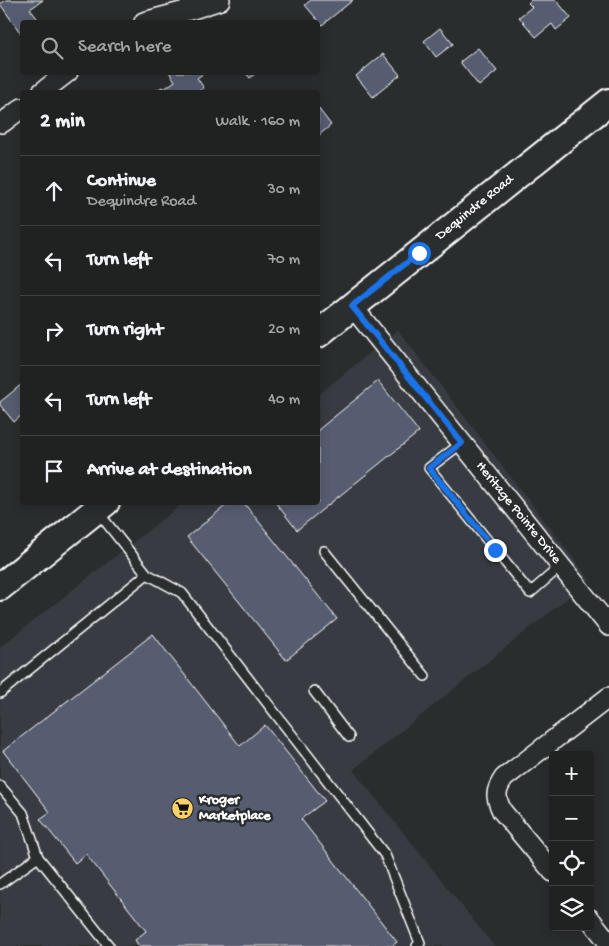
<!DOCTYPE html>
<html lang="en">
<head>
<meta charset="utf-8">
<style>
	body { margin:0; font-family:"Gochi Hand",sans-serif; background:#282a2a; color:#f1f3f6 }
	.controls { position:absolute; right:15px; bottom:15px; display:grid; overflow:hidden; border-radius:5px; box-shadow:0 2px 12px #0003 }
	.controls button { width:45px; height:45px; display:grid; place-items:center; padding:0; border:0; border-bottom:1px solid #3d3f40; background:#202222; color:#f1f3f6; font:25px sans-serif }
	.stop { position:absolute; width:15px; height:15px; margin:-11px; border:4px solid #1a73e8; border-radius:50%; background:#fff }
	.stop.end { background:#1a73e8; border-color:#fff; box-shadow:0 1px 5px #0008 }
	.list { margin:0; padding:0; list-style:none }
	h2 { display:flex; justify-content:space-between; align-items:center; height:65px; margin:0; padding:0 20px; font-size:21px }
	h2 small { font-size:16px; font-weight:400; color:#a2a4a5 }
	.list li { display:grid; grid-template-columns:32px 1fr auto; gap:15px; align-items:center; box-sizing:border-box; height:70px; padding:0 20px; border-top:1px solid #3d3f40 }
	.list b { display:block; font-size:19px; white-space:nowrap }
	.list p { margin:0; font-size:16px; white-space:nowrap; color:#a2a4a5 }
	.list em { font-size:16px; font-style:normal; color:#a2a4a5 }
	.icon { flex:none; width:28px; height:28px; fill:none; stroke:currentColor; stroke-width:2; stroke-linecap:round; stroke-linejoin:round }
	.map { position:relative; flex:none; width:609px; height:946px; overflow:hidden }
	.search { position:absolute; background:#202222; box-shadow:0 2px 12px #0003; left:20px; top:20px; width:300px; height:55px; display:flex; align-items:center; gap:12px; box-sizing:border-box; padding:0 18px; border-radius:5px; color:#a2a4a5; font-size:19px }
	.panel { position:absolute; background:#202222; box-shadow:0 2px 12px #0003; left:20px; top:90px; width:300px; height:415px; border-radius:5px }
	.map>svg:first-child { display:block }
	.built { fill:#383b42 }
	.building { fill:#575d6f; stroke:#fff }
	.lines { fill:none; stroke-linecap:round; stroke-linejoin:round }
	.service-casing { stroke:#fff; stroke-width:12 }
	.minor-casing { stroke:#fff; stroke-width:22 }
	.secondary-casing { stroke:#fff; stroke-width:30 }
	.service { stroke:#2a2d2e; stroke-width:9 }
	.minor { stroke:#2a2d2e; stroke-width:19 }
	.secondary { stroke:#2a2d2e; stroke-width:26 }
	.route { stroke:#1a73e8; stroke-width:6 }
	.labels { text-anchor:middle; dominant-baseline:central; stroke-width:5; stroke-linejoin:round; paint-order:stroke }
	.street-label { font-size:14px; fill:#fff; stroke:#2a2d2e }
	.poi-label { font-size:14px; font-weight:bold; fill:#fff; stroke:#2a2d2e; text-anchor:start }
</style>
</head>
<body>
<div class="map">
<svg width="609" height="946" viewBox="0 0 609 946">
	<rect width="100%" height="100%" fill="#2a2d2e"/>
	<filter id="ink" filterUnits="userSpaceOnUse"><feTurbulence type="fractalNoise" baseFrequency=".02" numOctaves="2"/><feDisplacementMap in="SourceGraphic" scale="10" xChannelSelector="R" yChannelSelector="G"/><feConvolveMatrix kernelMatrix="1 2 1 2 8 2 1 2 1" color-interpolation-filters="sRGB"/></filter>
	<g filter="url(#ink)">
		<path class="built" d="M398,330L590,580L353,770L494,946H0V647L183,503L318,502V395Z"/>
		<path class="building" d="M6,0H43L30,9L40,22H22V35L0,4Z
			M311,0H353L322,25L305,5Z
			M531,0H556L571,18L556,30L552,24L536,37L519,17L532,7L528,3Z
			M440,28L453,44L436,57L424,41Z
			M478,48L497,71L479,86L460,62Z
			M383,54L400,75L373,97L356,76Z
			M169,72H202L203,74L197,78L204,88L199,91L200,92H154L162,87L164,89L175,81Z
			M245,72H257L250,78Z
			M318,108L331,125L318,136Z
			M378,381L419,432L297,530L275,502H318V430Z
			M22,384V415L14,422L0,405V402Z
			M230,502H243L337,619L286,660L187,537Z
			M153,634L240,746L265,725L325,801L301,819L397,942L392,946H139L135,940L146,931L86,854L75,863L40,819L50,812L3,751Z"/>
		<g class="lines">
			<defs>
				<path id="service" d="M462,443L429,468L530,593L561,566
					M324,551L425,676
					M147,574L182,593L385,855L420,943L417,946
					M314,691L349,737
					M0,693L147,574L98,512
					M0,786L23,813L38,857L109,946
					M0,884L38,857"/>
				<path id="minor" d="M144,22L193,9L220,0
					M42,92L68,72
					M2,123L22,108
					M352,306L609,626
					M553,872L502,811C495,797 495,791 504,778L609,697
					M590,919L609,943"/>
				<path id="secondary" d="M318,334L609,102
					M0,587L106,502"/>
			</defs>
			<use href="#service" class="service-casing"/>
			<use href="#minor" class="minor-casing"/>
			<use href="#secondary" class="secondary-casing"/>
			<use href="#service" class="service"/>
			<use href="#minor" class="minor"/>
			<use href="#secondary" class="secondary"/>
		</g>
	</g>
	<g class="lines" filter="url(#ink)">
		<path class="route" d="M419,253L352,306L462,443L429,468L495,550"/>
	</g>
	<defs>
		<symbol id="supermarket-disc" viewBox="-11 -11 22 22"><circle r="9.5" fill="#ffd166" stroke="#2a2d2e"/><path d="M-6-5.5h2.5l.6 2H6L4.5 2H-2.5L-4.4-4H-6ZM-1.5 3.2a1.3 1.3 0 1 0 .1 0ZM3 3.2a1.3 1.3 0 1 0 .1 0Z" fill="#111"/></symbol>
	</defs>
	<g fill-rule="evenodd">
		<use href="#supermarket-disc" x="170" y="796" width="25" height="25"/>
	</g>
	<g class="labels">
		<g class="street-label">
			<text transform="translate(475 208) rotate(-39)">Dequindre Road</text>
			<text transform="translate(518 513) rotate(51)">Heritage Pointe Drive</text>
		</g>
		<g class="poi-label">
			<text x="199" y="800">Kroger<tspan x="199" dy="16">Marketplace</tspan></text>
		</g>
	</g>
</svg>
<div class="controls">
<button>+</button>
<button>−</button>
<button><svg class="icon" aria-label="locate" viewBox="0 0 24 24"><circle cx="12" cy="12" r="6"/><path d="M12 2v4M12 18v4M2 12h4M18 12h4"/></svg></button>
<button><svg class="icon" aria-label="layers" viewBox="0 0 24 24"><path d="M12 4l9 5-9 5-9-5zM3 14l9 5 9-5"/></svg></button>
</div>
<div class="stop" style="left:419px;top:253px"></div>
<div class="stop end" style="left:495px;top:550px"></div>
<div class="search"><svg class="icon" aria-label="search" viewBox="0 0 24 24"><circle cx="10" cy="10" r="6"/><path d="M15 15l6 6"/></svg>Search here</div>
<section class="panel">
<h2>2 min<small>Walk · 160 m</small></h2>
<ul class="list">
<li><svg class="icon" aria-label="ahead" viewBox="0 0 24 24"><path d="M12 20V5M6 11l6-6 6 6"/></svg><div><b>Continue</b><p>Dequindre Road</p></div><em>30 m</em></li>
<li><svg class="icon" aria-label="left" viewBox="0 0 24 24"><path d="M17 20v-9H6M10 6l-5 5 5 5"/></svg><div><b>Turn left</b></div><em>70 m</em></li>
<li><svg class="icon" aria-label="right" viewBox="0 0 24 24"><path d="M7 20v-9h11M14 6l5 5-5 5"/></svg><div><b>Turn right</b></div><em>20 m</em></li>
<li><svg class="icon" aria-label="left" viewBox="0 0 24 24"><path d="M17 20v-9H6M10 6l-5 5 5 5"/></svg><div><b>Turn left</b></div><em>40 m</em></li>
<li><svg class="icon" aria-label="arrive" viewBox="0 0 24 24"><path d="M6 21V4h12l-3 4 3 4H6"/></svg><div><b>Arrive at destination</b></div></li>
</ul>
</section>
</div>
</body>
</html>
